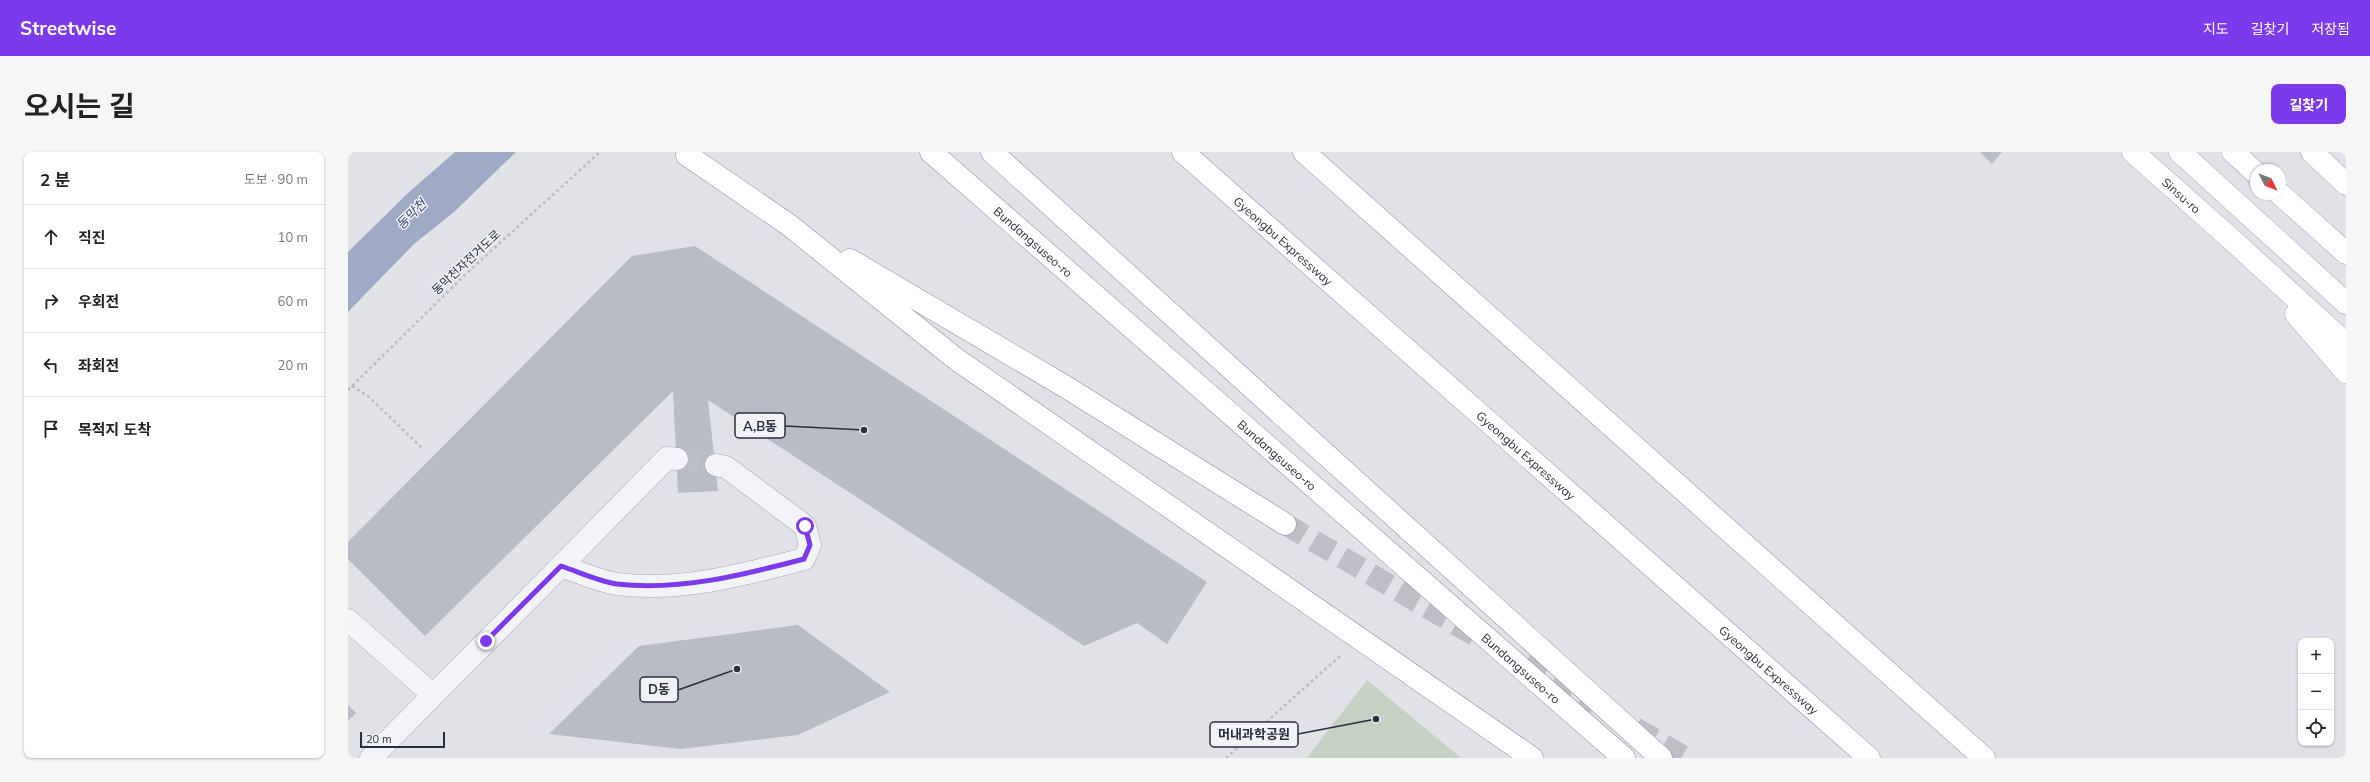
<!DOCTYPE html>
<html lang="ko">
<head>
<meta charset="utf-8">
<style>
	body { margin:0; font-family:Mulish,"Noto Sans KR",sans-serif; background:#f6f6f6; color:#222 }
	.controls { position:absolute; right:12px; bottom:12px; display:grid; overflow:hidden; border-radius:8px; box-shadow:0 1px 3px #0004 }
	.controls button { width:36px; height:36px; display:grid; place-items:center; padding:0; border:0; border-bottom:1px solid #e0e0e0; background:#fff; color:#222; font:20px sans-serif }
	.compass { position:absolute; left:1902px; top:12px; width:36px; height:36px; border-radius:50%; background:#fff; box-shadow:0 1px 3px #0004; rotate:132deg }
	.scale { position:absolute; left:12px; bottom:10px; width:85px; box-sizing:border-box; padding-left:4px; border:2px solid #2b2e3f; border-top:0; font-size:11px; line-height:14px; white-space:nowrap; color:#2b2e3f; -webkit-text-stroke:3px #f0f2f6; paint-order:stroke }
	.stop { position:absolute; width:12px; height:12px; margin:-9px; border:3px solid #7c3aed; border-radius:50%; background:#fff }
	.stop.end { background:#7c3aed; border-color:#fff; box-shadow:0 1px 4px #0008 }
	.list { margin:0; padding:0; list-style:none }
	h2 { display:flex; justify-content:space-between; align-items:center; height:52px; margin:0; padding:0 16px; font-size:17px }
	h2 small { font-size:13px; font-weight:400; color:#767676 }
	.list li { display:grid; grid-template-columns:26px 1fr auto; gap:12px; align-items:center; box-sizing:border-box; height:64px; padding:0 16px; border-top:1px solid #e0e0e0 }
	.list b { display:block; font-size:15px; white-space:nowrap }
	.list em { font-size:13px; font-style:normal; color:#767676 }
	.icon { flex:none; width:22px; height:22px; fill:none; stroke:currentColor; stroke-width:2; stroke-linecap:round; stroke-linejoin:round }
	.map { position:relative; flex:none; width:1998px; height:606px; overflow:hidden; border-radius:8px }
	header { display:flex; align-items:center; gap:24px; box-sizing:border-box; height:56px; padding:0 20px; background:#7c3aed; color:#fff }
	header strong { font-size:19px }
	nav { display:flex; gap:22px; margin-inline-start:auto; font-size:14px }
	.intro { display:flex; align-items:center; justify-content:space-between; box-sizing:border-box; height:96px; padding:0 24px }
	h1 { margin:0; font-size:28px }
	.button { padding:10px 18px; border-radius:8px; background:#7c3aed; color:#fff; font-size:14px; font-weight:700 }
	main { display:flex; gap:24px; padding:0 24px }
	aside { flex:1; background:#fff; border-radius:8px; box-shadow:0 1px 3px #0004 }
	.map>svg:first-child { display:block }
	.green { fill:#c4d1c3 }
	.water { fill:#9faac5 }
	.building { fill:#b9bbc5 }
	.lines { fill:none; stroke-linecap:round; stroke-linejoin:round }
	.minor-tunnel { stroke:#bdbec6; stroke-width:22; stroke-dasharray:22 11; stroke-linecap:butt }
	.highway-tunnel { stroke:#bdbec6; stroke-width:22; stroke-dasharray:22 11; stroke-linecap:butt }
	.minor-casing { stroke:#a7a8b2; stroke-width:23 }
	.major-casing { stroke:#a1a5b3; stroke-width:23 }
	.highway-casing { stroke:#8a8e9e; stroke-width:23 }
	.path { stroke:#bbbdc3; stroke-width:2.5; stroke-dasharray:3 3; stroke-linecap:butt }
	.minor { stroke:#f3f4f7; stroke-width:22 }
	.major { stroke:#fff; stroke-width:22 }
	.highway { stroke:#fff; stroke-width:22 }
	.route { stroke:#7c3aed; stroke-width:5 }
	.labels { text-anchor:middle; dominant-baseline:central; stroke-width:3; stroke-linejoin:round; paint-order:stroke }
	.street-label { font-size:12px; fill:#2b2e3f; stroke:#f0f2f6 }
	.water-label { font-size:13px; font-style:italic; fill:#39466f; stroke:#f0f2f6 }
	.leader { fill:none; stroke:#2b2e3f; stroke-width:1.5 }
	.callout-dot { fill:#2b2e3f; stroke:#f0f2f6; stroke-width:1.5 }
	.callout { fill:#f0f2f6; stroke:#2b2e3f; stroke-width:1.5 }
	.callout-label { font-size:13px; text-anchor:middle; font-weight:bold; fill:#2b2e3f }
</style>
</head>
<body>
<header>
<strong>Streetwise</strong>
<nav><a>지도</a><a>길찾기</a><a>저장됨</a></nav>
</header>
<div class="intro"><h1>오시는 길</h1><a class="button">길찾기</a></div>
<main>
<aside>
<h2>2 분<small>도보 · 90 m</small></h2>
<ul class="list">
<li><svg class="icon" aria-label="ahead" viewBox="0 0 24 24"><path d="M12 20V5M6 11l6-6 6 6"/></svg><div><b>직진</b></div><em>10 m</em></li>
<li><svg class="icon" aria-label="right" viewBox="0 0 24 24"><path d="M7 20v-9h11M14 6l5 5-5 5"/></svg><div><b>우회전</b></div><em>60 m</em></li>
<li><svg class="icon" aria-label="left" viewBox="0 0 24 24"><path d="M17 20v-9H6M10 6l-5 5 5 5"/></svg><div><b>좌회전</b></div><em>20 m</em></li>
<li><svg class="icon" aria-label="arrive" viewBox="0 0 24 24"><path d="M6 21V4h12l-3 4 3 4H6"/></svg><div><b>목적지 도착</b></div></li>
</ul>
</aside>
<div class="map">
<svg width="1998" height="606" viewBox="0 0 1998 606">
	<rect width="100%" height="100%" fill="#e1e2e8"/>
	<path class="green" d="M1019,528L1113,606H959Z"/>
	<path class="water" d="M107,0H168L106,60L66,92L0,160V100L60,41Z"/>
	<path class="building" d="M1632,0H1654L1644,12Z
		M347,94L859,430L819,492L789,471L736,494L360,248L370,339L330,341L325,239L77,484L0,407V390L284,104Z
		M450,473L542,540L450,583L333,597L201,582L291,494Z
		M0,553L8,561L0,569Z"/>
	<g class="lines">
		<path class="minor-tunnel" d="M329,307L368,313"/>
		<path class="highway-tunnel" d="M937,372L1128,484
			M1177,512L1247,553
			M1287,576L1338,606"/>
		<defs>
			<path id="minor" d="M329,307L319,306L213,414C231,420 250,429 269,432C332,440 395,423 456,407L462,393L457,374L378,315L368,313
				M0,468L85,543
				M23,606L213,414"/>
			<g id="major">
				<path id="s1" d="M1785,0L1882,86L1998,192"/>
				<path d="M1832,0L1998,151"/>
				<path d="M1885,0L1908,21"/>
				<path d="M1964,0L1998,32"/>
				<path d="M1932,42L1998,101"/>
				<path d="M1948,162L1998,220"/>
			</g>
			<g id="highway">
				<path id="s2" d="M583,0L1276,606"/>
				<path d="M644,0L1313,606"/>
				<path id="s3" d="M835,0L1521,606"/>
				<path d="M956,0L1636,606"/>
				<path d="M339,3L441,73L608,207L1184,606"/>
				<path d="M502,108L718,235L937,372"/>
			</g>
		</defs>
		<use href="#minor" class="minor-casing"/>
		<use href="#major" class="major-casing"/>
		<use href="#highway" class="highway-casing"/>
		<path class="path" d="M4,234L21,245L74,296
			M0,238L120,120L252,0
			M878,606L992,504"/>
		<use href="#minor" class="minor"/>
		<use href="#major" class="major"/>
		<use href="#highway" class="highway"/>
	</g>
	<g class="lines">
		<path class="route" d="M138,489L213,414C231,420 250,429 269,432C332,439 395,423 456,407L462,393L457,374"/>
	</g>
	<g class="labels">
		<g class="street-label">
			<text stroke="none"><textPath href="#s1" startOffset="65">Sinsu-ro</textPath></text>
			<text stroke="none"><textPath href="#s3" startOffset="134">Gyeongbu Expressway</textPath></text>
			<text stroke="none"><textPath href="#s2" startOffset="136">Bundangsuseo-ro</textPath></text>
			<text transform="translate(118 110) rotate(-43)">동막천자전거도로</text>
			<text stroke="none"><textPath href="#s2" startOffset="460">Bundangsuseo-ro</textPath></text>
			<text stroke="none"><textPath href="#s3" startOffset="458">Gyeongbu Expressway</textPath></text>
			<text stroke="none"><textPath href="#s2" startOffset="784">Bundangsuseo-ro</textPath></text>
			<text stroke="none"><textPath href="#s3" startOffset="782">Gyeongbu Expressway</textPath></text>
		</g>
		<g class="water-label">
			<text transform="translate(63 62) rotate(-45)">동막천</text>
		</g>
	</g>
	<path class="leader" d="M516 278L437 274M389 517L330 538M1028 567L950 582"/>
	<g class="callout-dot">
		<circle cx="516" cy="278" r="4"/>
		<circle cx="389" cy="517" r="4"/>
		<circle cx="1028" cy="567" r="4"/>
	</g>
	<g class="callout">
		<rect x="387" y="261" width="50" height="25" rx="4"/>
		<rect x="292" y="525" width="38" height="25" rx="4"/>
		<rect x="862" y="570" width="88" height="25" rx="4"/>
	</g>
	<g class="callout-label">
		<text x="412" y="279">A,B동</text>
		<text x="311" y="542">D동</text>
		<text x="906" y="587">머내과학공원</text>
	</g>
</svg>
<div class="controls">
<button>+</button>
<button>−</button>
<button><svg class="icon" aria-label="locate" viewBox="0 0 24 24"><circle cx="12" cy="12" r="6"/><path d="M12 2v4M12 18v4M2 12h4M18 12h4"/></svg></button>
</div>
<svg class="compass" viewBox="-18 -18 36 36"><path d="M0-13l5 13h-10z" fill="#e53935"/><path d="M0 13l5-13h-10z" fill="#767676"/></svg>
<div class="scale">20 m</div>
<div class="stop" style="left:457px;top:374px"></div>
<div class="stop end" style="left:138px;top:489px"></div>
</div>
</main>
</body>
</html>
